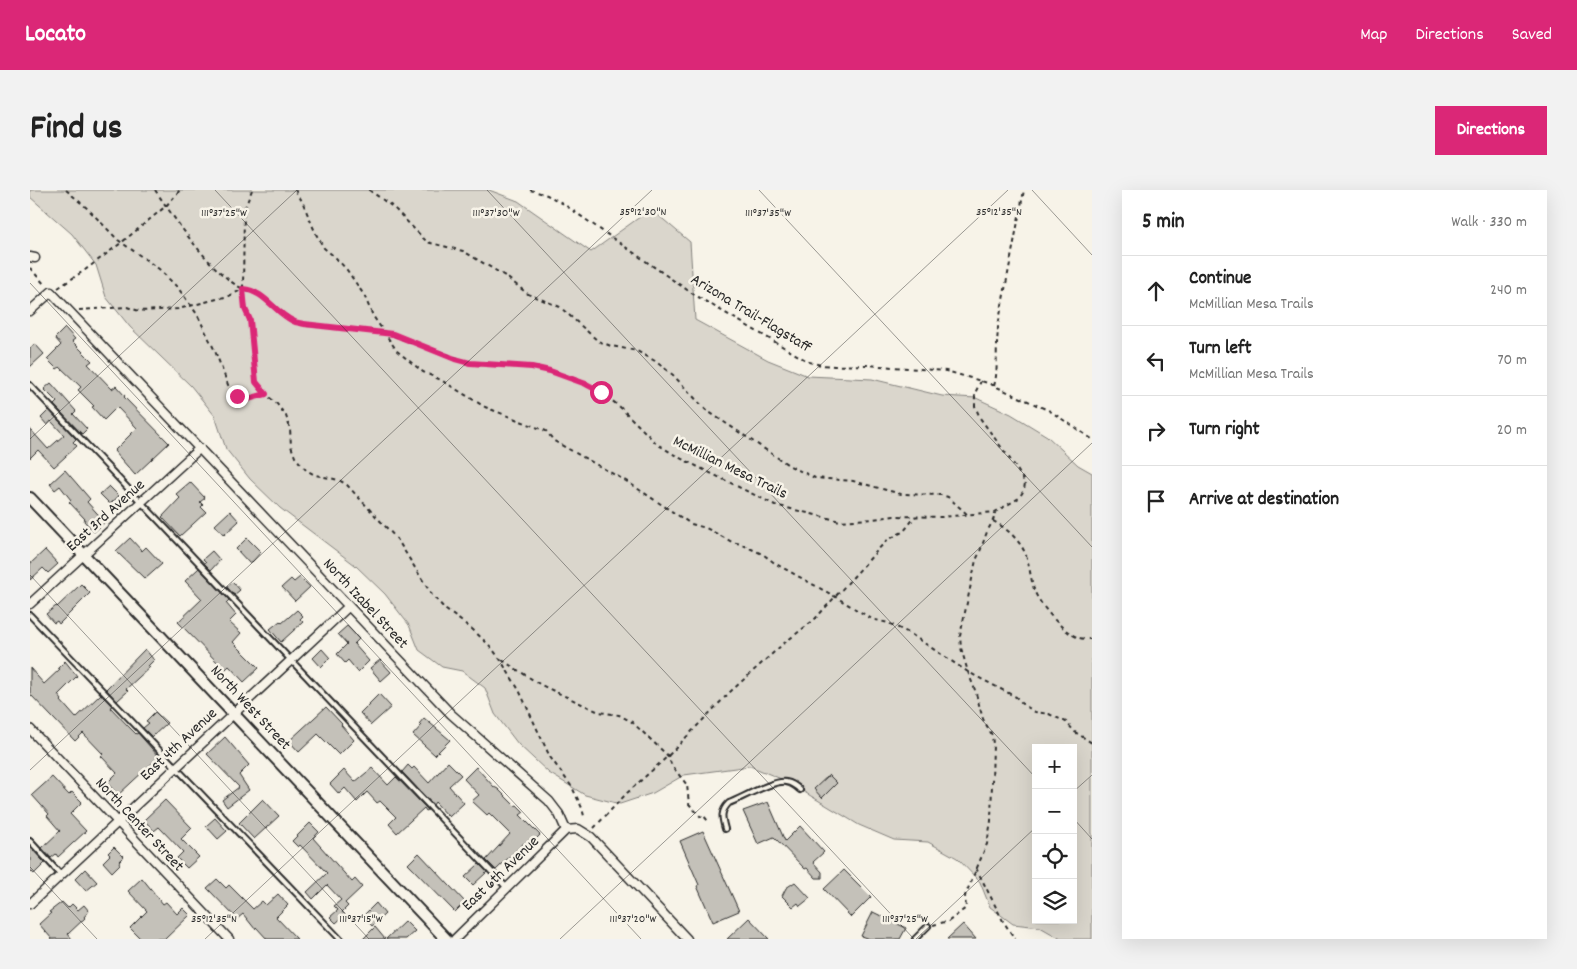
<!DOCTYPE html>
<html lang="en">
<head>
<meta charset="utf-8">
<style>
	body { margin:0; font-family:Dekko,sans-serif; background:#f2f2f2; color:#222 }
	.controls { position:absolute; right:15px; bottom:15px; display:grid; overflow:hidden; border-radius:0px; box-shadow:0 5px 20px #0002 }
	.controls button { width:45px; height:45px; display:grid; place-items:center; padding:0; border:0; border-bottom:1px solid #e0e0e0; background:#fff; color:#222; font:25px sans-serif }
	.stop { position:absolute; width:15px; height:15px; margin:-11px; border:4px solid #db2777; border-radius:50%; background:#fff }
	.stop.end { background:#db2777; border-color:#fff; box-shadow:0 1px 5px #0008 }
	.list { margin:0; padding:0; list-style:none }
	h2 { display:flex; justify-content:space-between; align-items:center; height:65px; margin:0; padding:0 20px; font-size:21px }
	h2 small { font-size:16px; font-weight:400; color:#767676 }
	.list li { display:grid; grid-template-columns:32px 1fr auto; gap:15px; align-items:center; box-sizing:border-box; height:70px; padding:0 20px; border-top:1px solid #e0e0e0 }
	.list b { display:block; font-size:19px; white-space:nowrap }
	.list p { margin:0; font-size:16px; white-space:nowrap; color:#767676 }
	.list em { font-size:16px; font-style:normal; color:#767676 }
	.icon { flex:none; width:28px; height:28px; fill:none; stroke:currentColor; stroke-width:2; stroke-linecap:round; stroke-linejoin:round }
	.map { position:relative; flex:none; width:1062px; height:749px; overflow:hidden; border-radius:0px }
	header { display:flex; align-items:center; gap:30px; box-sizing:border-box; height:70px; padding:0 25px; background:#db2777; color:#fff }
	header strong { font-size:24px }
	nav { display:flex; gap:28px; margin-inline-start:auto; font-size:18px }
	.intro { display:flex; align-items:center; justify-content:space-between; box-sizing:border-box; height:120px; padding:0 30px }
	h1 { margin:0; font-size:35px }
	.button { padding:12px 22px; border-radius:0px; background:#db2777; color:#fff; font-size:18px; font-weight:700 }
	main { display:flex; gap:30px; padding:0 30px }
	aside { flex:1; background:#fff; border-radius:0px; box-shadow:0 5px 20px #0002 }
	.map>svg:first-child { display:block }
	.green { fill:#dad6cc; stroke:#82807c; fill-rule:evenodd }
	.building { fill:#c4c1b9; stroke:#2b2b2b }
	.lines { fill:none; stroke-linecap:round; stroke-linejoin:round }
	.service-casing { stroke:#2b2b2b; stroke-width:8 }
	.minor-casing { stroke:#2b2b2b; stroke-width:11 }
	.tertiary-casing { stroke:#2b2b2b; stroke-width:14 }
	.path { stroke:#2b2b2b; stroke-width:2; stroke-dasharray:4 4; stroke-linecap:butt }
	.service { stroke:#f7f3e8; stroke-width:4 }
	.minor { stroke:#f7f3e8; stroke-width:8 }
	.tertiary { stroke:#f7f3e8; stroke-width:10 }
	.route { stroke:#db2777; stroke-width:6 }
	.ticks { fill:none; stroke:#2b2b2b; stroke-width:1; stroke-opacity:0.45 }
	.labels { text-anchor:middle; dominant-baseline:central; stroke-width:5; stroke-linejoin:round; paint-order:stroke }
	.street-label { font-size:16px; fill:#2b2b2b; stroke:#f7f3e8 }
	.ticks-label { font-size:12px; text-anchor:middle; fill:#2b2b2b; stroke:#f7f3e8; stroke-width:5; stroke-linejoin:round; paint-order:stroke }
</style>
</head>
<body>
<header>
<strong>Locato</strong>
<nav><a>Map</a><a>Directions</a><a>Saved</a></nav>
</header>
<div class="intro"><h1>Find us</h1><a class="button">Directions</a></div>
<main>
<div class="map">
<svg width="1062" height="749" viewBox="0 0 1062 749">
	<rect width="100%" height="100%" fill="#f7f3e8"/>
	<filter id="ink" filterUnits="userSpaceOnUse"><feTurbulence type="fractalNoise" baseFrequency=".02" numOctaves="2"/><feDisplacementMap in="SourceGraphic" scale="10" xChannelSelector="R" yChannelSelector="G"/><feConvolveMatrix kernelMatrix="1 2 1 2 8 2 1 2 1" color-interpolation-filters="sRGB"/></filter>
	<g filter="url(#ink)">
		<path class="green" d="M0,0H459L488,11L561,62L621,19L660,52L665,130L738,170L778,186L842,189L912,206L946,208L981,224L1017,246L1048,275L1062,283V749H1031L1010,737L983,734L960,717L950,692L927,668L898,652L864,650L829,635L756,591L720,576L654,585L623,603L590,614L555,605L519,583L488,554L465,524L455,498L432,481L412,477L389,460L379,435L355,404L325,375L250,318L220,289L196,259L185,226L161,196L100,137L76,107L66,75L42,44L0,7ZM1006,558H1043V730H1006Z"/>
		<path class="building" d="M35,138L45,149L42,151L62,171L58,174L82,199L86,196L95,206L94,207L139,253L105,285L84,261L107,238L87,217L74,230L62,217L64,216L48,200L51,197L30,177L27,179L17,169L31,155L25,148Z
			M5,154L14,164L0,177V158Z
			M21,193L46,221L43,224L57,239L52,244L24,215L27,212L14,199Z
			M19,220L46,249L43,252L47,256L24,277L8,260L0,268V239L18,259L34,245L21,231L17,235L11,228Z
			M35,280L60,309L57,312L75,332L64,342L54,331L55,329L39,312L41,310L30,296L25,300L20,294Z
			M160,292L175,308L170,312L173,315L171,317L176,322L150,346L132,327L150,308L146,304Z
			M79,296L89,306L80,314L70,304Z
			M200,321L209,331L194,345L185,335Z
			M100,348L112,361L116,357L132,374L115,389L86,361Z
			M217,348L231,362L220,374L206,359Z
			M15,360L28,374L18,383L13,378L0,390V374Z
			M182,361L190,370L181,380L174,373L176,372L173,369Z
			M169,378L199,410L196,413L206,425L199,432L211,443L203,452L229,478L214,492L199,476L195,480L148,432L172,409L155,391Z
			M270,387L280,397L265,411L252,397L261,389L264,392Z
			M203,392L210,400L204,405L197,397Z
			M51,394L60,403L29,434L27,431L24,433L16,424L26,416L27,417Z
			M267,420L273,426L270,429L273,432L251,452L240,439L250,431L252,433Z
			M317,436L329,449L324,454L339,471L328,482L318,470L315,473L307,464L317,454L308,444Z
			M115,459L124,470L118,476L120,477L96,499L98,501L87,511L76,499L77,498Z
			M292,459L300,468L291,477L283,468Z
			M350,470L361,482L351,491L340,478Z
			M35,471L47,486L28,505L32,510L31,511L46,528L71,504L82,516L80,517L100,538L106,544L108,543L129,567L88,605L77,593L87,583L71,566L73,564L53,543L45,551L0,504V478L14,494L30,479L28,478Z
			M349,504L361,517L341,535L330,523Z
			M296,517L312,534L311,535L324,550L309,565L288,544L269,562L259,551Z
			M125,522L137,533L122,547L113,538L119,533L116,531Z
			M394,528L420,550L405,565L383,545L391,536L389,534Z
			M195,547L219,575L209,585L219,600L197,617L192,610L209,597L177,564Z
			M418,572L431,585L419,596L434,613L419,627L405,612L403,615L372,582L378,575L382,579L384,577L399,593Z
			M446,577L464,597L468,599L485,616L487,615L494,622L490,625L510,645L498,657L494,653L466,680L456,670L480,644L459,623L457,625L442,611L449,605L434,589Z
			M342,578L358,595L366,587L398,620L396,621L394,618L367,643L359,634L366,627L350,611L347,613L337,602L327,612L315,598L309,604L300,594L314,580L325,592Z
			M799,585L807,593L792,608L784,599Z
			M22,587L39,605L42,602L52,612L40,624L56,641L28,667L26,664L21,668L12,658L30,641L17,626L19,624L2,605Z
			M233,609L249,626L224,649L209,633Z
			M135,610L162,638L151,649L169,667L157,678L147,668L153,662L129,637L124,641L114,630Z
			M738,612L755,651L770,636L794,662L783,672L792,682V688H786L777,678L775,679L744,647L728,654L713,621Z
			M185,628L197,641L188,649L176,636Z
			M280,633L289,642L283,648L322,692L325,689L332,697L315,713L318,716L312,722L315,725L306,733L300,727L308,720L304,716L311,710L297,695L283,709L277,702L297,683L270,655L268,657L262,651Z
			M673,641L709,721L683,732L667,696L669,695L650,651Z
			M0,657L15,673L4,684L0,680Z
			M84,657L94,667L89,672L90,674L82,682L73,672L80,665L78,663Z
			M389,663L435,712L425,722L378,674Z
			M449,674L457,682L443,695L435,687Z
			M55,679L67,692L56,701L45,689Z
			M814,680L841,707L821,727L794,699Z
			M112,688L133,714L136,712L147,724L153,718L160,725L135,749H111L100,738L117,721L98,701Z
			M187,689L196,698L199,695L223,719L232,711L236,715L248,704L258,715L246,727L267,749H237L226,737L225,739L213,724L207,729L177,698Z
			M765,692L780,708L770,716L768,713L763,717L752,706L756,698Z
			M32,712L38,718L42,714L48,720L54,715L59,721L54,727L55,728L38,744L42,749H22L9,734L21,723L19,722Z
			M346,713L355,724L342,736L333,726Z
			M843,722L876,738L870,749H839L831,746Z
			M719,728L739,749H697Z
			M375,731L385,741L376,749H356Z
			M933,734L946,749H917Z
			M345,737L355,749H333Z"/>
		<g class="lines">
			<defs>
				<path id="service" d="M0,195L477,698
					M0,425L310,749
					M695,639C692,628 690,622 699,613C712,608 743,590 756,592C762,593 766,596 770,600
					M0,651L31,685
					M885,749L898,736"/>
				<path id="minor" d="M0,67L5,68
					M0,121L21,102L421,524L519,611L529,624L536,640
					M0,414L170,258
					M0,539L199,749
					M536,640L548,639L561,647L657,749
					M0,714L318,417
					M425,749L536,640"/>
				<path id="tertiary" d="M0,308L416,749"/>
			</defs>
			<use href="#service" class="service-casing"/>
			<use href="#minor" class="minor-casing"/>
			<use href="#tertiary" class="tertiary-casing"/>
			<path class="path" d="M36,0L58,19L88,50L129,79L148,98L167,124L185,161L200,200L207,206L212,208L218,209L236,204
				M125,0C147,32 169,65 199,90C203,93 208,97 212,98C218,101 224,100 230,105C246,116 255,129 274,135L354,142L440,173L502,177L520,181L544,189L571,202L590,217L627,254L648,267L745,315L810,331L843,329L864,326L912,327L965,322L989,308L994,300L995,293L985,276L950,228L945,216V203L951,191
				M222,0L214,20L213,99L215,119L220,130L226,192L232,201L247,214L256,226L260,238L261,256L265,267L276,280L285,285L309,290L317,295L367,349L402,405L416,420L442,439L460,456L470,469L489,500L520,567L542,597L552,618L554,626
				M265,0L272,11L286,44L294,58L306,68L317,80L334,105L343,126L367,161L393,182L411,190L455,217L516,241L524,251L596,291L661,334L676,338L702,352L711,354L734,365L746,374L804,406L842,429L858,433L879,443L938,482L986,507L994,515L1005,522L1019,524L1036,532L1045,542L1062,553
				M339,0L363,17L397,52L433,61L475,86L498,104L530,117L568,151L581,156L607,161L625,171L643,185L676,220L760,276L785,288L823,291L871,304L911,305L918,307L938,325
				M500,0L517,5L532,13L663,104L779,172L791,175L804,176L837,175L916,181L958,193L1020,221L1062,249
				M0,78L15,95
				M28,98L55,80L91,53L136,16L150,0
				M49,120L97,117L109,121L148,119L199,106L213,99
				M964,196C968,182 966,170 967,156C967,149 968,143 968,136L994,0
				M963,331C977,338 992,352 997,368C1000,379 1001,391 1005,402C1009,414 1034,443 1047,447C1051,449 1057,449 1062,449
				M472,470L511,495L569,522L589,525L602,532L638,566L642,576L657,595L659,614L671,627L673,625L678,631
				M564,638L597,603L638,566L700,502L753,454L784,430L856,351L874,341L885,327
				M946,678L973,731L985,749
				M903,735L919,731L936,718L935,706L957,654L961,631L963,554L962,545L953,529L945,500L938,482L931,458L930,446L946,370C951,361 953,352 957,342C960,335 964,331 965,323"/>
			<use href="#service" class="service"/>
			<use href="#minor" class="minor"/>
			<use href="#tertiary" class="tertiary"/>
		</g>
	</g>
	<g class="lines" filter="url(#ink)">
		<path class="route" d="M207,206L218,209L236,204L226,192L220,130L215,119L213,99C235,101 244,122 263,131C266,133 271,133 274,134L363,144L425,169L440,173L502,177L520,181L556,194L571,202"/>
	</g>
	<path class="ticks" d="M185,0L884,749M457,0L1006,588M729,0L1062,357M1002,0L1062,65M0,93L611,749M0,249L267,0M0,385L339,749M0,580L622,0M1043,602L1062,585M1043,628L1062,649M0,677L67,749M175,749L978,0M530,749L1062,253M886,749L1006,637"/>
	<g class="labels">
		<g class="street-label">
			<text transform="translate(721 124) rotate(31)">Arizona Trail-Flagstaff</text>
			<text transform="translate(700 278) rotate(26)">McMillian Mesa Trails</text>
			<text transform="translate(76 326) rotate(-42)">East 3rd Avenue</text>
			<text transform="translate(335 414) rotate(47)">North Izabel Street</text>
			<text transform="translate(220 518) rotate(47)">North West Street</text>
			<text transform="translate(149 555) rotate(-43)">East 4th Avenue</text>
			<text transform="translate(109 635) rotate(47)">North Center Street</text>
			<text transform="translate(471 684) rotate(-44)">East 6th Avenue</text>
		</g>
	</g>
	<g class="ticks-label">
		<text x="613" y="25">35°12'30"N</text>
		<text x="969" y="25">35°12'35"N</text>
		<text x="194" y="26">111°37'25"W</text>
		<text x="466" y="26">111°37'30"W</text>
		<text x="738" y="26">111°37'35"W</text>
		<text x="331" y="732">111°37'15"W</text>
		<text x="603" y="732">111°37'20"W</text>
		<text x="875" y="732">111°37'25"W</text>
		<text x="184" y="732">35°12'35"N</text>
	</g>
</svg>
<div class="controls">
<button>+</button>
<button>−</button>
<button><svg class="icon" aria-label="locate" viewBox="0 0 24 24"><circle cx="12" cy="12" r="6"/><path d="M12 2v4M12 18v4M2 12h4M18 12h4"/></svg></button>
<button><svg class="icon" aria-label="layers" viewBox="0 0 24 24"><path d="M12 4l9 5-9 5-9-5zM3 14l9 5 9-5"/></svg></button>
</div>
<div class="stop" style="left:571px;top:202px"></div>
<div class="stop end" style="left:207px;top:206px"></div>
</div>
<aside>
<h2>5 min<small>Walk · 330 m</small></h2>
<ul class="list">
<li><svg class="icon" aria-label="ahead" viewBox="0 0 24 24"><path d="M12 20V5M6 11l6-6 6 6"/></svg><div><b>Continue</b><p>McMillian Mesa Trails</p></div><em>240 m</em></li>
<li><svg class="icon" aria-label="left" viewBox="0 0 24 24"><path d="M17 20v-9H6M10 6l-5 5 5 5"/></svg><div><b>Turn left</b><p>McMillian Mesa Trails</p></div><em>70 m</em></li>
<li><svg class="icon" aria-label="right" viewBox="0 0 24 24"><path d="M7 20v-9h11M14 6l5 5-5 5"/></svg><div><b>Turn right</b></div><em>20 m</em></li>
<li><svg class="icon" aria-label="arrive" viewBox="0 0 24 24"><path d="M6 21V4h12l-3 4 3 4H6"/></svg><div><b>Arrive at destination</b></div></li>
</ul>
</aside>
</main>
</body>
</html>
